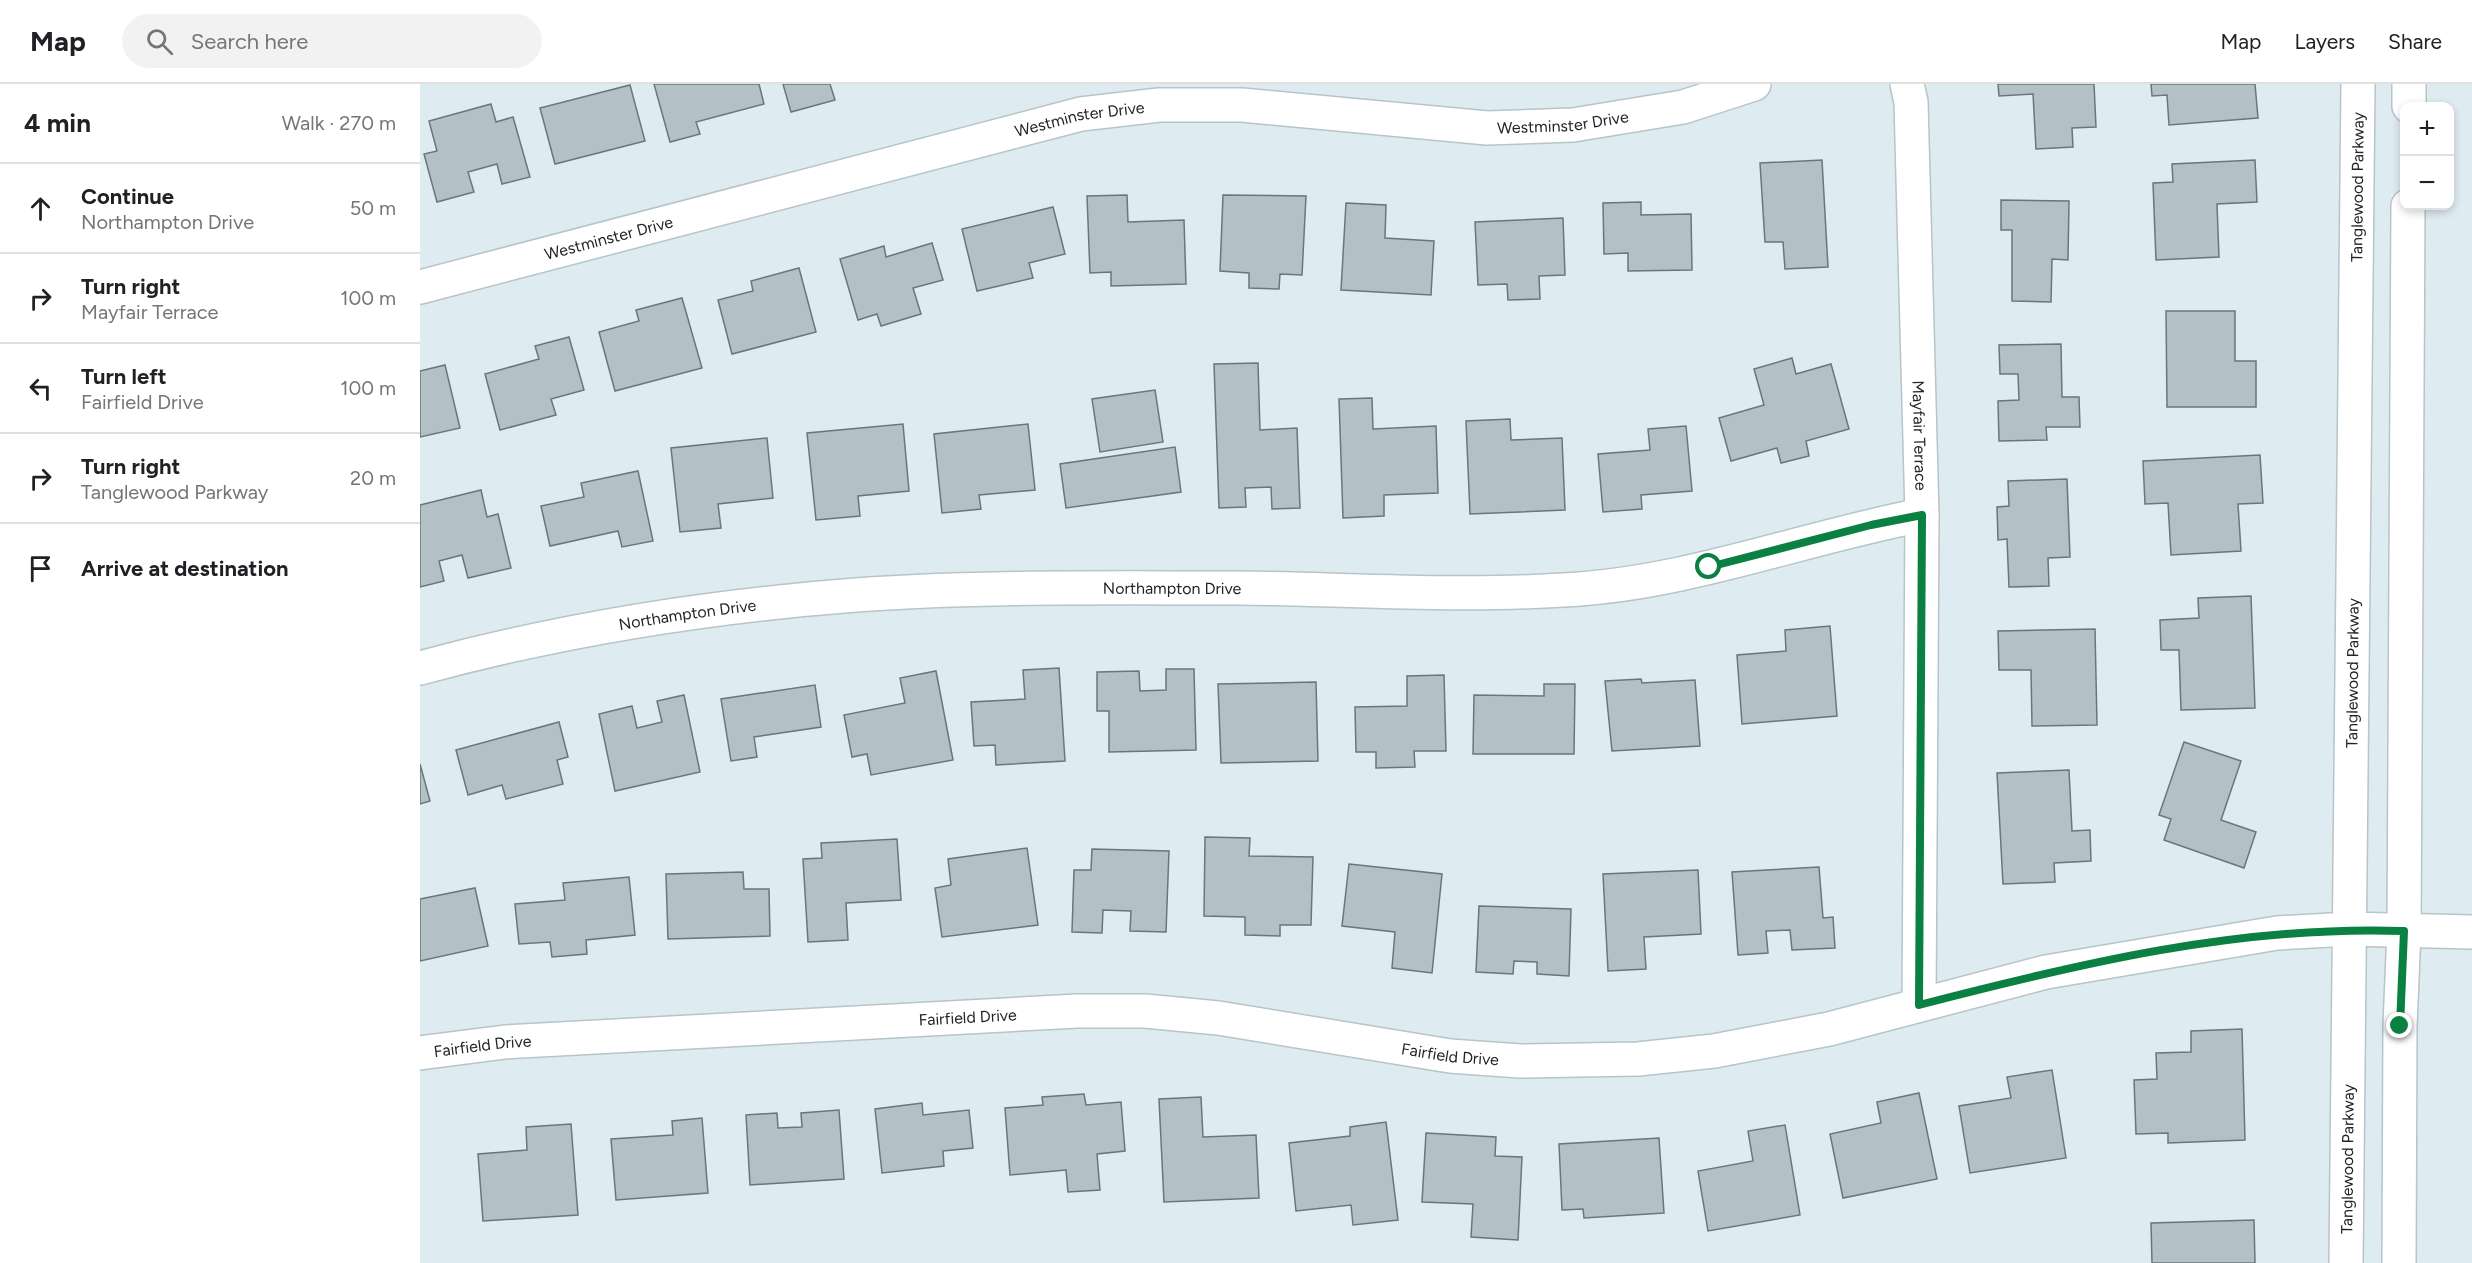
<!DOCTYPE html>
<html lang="en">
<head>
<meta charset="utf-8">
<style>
	body { margin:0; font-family:Figtree,sans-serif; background:#f2f2f2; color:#202124 }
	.controls { position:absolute; right:18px; top:18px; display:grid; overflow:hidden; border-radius:12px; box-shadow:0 3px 9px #0003 }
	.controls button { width:54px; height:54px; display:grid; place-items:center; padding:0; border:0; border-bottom:2px solid #e0e0e0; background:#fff; color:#202124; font:30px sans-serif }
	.stop { position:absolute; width:18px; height:18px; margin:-14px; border:4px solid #0b8043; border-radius:50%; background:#fff }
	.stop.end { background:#0b8043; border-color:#fff; box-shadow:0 2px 6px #0008 }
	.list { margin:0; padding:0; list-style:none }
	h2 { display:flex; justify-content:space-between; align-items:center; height:78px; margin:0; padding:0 24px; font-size:26px }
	h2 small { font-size:20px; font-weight:400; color:#757577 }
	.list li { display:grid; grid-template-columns:39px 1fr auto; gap:18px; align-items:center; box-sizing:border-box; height:90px; padding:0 24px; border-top:2px solid #e0e0e0 }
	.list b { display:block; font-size:22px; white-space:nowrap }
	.list p { margin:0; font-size:20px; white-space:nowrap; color:#757577 }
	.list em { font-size:20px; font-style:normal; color:#757577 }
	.icon { flex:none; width:33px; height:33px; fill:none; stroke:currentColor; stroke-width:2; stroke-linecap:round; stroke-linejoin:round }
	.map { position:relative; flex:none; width:2052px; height:1179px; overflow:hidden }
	header { display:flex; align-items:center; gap:36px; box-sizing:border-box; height:84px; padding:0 30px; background:#fff; border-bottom:2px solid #e0e0e0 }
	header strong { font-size:28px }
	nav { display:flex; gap:33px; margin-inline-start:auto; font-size:21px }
	.search { width:420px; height:54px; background:#f2f2f2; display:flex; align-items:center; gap:15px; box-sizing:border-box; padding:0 21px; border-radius:33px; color:#757577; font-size:22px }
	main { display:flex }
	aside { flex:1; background:#fff }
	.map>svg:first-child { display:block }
	.building { fill:#b3c0c5; stroke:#6a767b; stroke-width:1.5 }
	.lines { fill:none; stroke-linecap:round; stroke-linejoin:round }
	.minor-casing { stroke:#b7c4ca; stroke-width:36 }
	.minor { stroke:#fff; stroke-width:33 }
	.route { stroke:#0b8043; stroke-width:8 }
	.labels { text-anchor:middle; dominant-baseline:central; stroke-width:6; stroke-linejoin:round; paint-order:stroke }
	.street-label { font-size:16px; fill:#202527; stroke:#deebf1 }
</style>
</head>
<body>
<header>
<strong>Map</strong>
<div class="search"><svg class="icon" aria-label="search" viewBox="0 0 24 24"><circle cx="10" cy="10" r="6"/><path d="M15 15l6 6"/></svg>Search here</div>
<nav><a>Map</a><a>Layers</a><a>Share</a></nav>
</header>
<main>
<aside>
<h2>4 min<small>Walk · 270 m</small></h2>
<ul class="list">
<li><svg class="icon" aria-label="ahead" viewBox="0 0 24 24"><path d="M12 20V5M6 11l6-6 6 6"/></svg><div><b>Continue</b><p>Northampton Drive</p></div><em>50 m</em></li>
<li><svg class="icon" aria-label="right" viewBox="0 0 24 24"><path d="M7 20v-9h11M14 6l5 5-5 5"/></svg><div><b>Turn right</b><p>Mayfair Terrace</p></div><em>100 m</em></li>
<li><svg class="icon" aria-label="left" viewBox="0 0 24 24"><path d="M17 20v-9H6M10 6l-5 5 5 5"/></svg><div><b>Turn left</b><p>Fairfield Drive</p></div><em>100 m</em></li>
<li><svg class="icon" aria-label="right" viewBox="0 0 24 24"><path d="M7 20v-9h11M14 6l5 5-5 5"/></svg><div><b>Turn right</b><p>Tanglewood Parkway</p></div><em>20 m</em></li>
<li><svg class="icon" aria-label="arrive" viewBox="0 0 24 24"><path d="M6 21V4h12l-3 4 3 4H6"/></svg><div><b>Arrive at destination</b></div></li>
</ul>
</aside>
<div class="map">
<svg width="2052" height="1179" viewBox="0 0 2052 1179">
	<rect width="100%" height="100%" fill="#deebf1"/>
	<path class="building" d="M234,0H339L344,20L276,38L280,50L250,58Z
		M363,0H410L415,16L371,28Z
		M1578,0H1674L1676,43L1652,44L1653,63L1616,65L1613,10L1579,12Z
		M1731,0H1835L1838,34L1749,41L1747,11L1732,12Z
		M210,1L225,57L135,80L120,24Z
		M71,20L76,38L93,33L110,93L82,100L77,80L48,88L54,108L17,118L4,70L17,67L9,37Z
		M1402,76L1408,183L1365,185L1363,158H1345L1340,79Z
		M1835,76L1837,118L1797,120L1799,173L1736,176L1733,99L1753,98L1752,80Z
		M707,111L708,138L764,136L766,200L691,202V188L670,189L667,112Z
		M803,111L886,112L882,191L860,190L859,205L829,204V189L800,187Z
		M1581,116L1649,117L1648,176L1632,175L1631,218L1592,217V146H1581Z
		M1221,118V131L1271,130L1272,186L1208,187V169L1184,170L1183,119Z
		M926,119L966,121L965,154L1014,157L1011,211L921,206Z
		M633,123L645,170L609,179L613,194L557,207L542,145Z
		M1143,134L1145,191L1119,192L1120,215L1088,216L1087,200L1058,201L1055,138Z
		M512,159L523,196L493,204L501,230L461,242L457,230L438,236L420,175L464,162L466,173Z
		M379,184L396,248L312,270L298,216L333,207L331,197Z
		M262,214L282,284L195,307L179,248L219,237L216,226Z
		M1746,227H1815V277H1836V323H1747Z
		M149,253L164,306L131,315L136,331L80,346L65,290L119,275L115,262Z
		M1641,260L1642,313H1659L1660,343H1626L1627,356L1579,357L1578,317L1599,316L1598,290H1580L1579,261Z
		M1372,274L1376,290L1411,280L1429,345L1386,357L1389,372L1361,379L1357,364L1311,377L1299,334L1344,321L1334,285Z
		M838,279L840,346L877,344L880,424L852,425L851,403L825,404L826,423L799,424L794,280Z
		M25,281L40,344L0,353V287Z
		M735,306L743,358L680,368L672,315Z
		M952,314L953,345L1016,342L1018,409L964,411V432L923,434L919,315Z
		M1090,335L1091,356L1142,354L1145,426L1050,430L1046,337Z
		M483,340L489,407L438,412L440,432L396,436L387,349Z
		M608,340L615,406L559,411L561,425L522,429L514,350Z
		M1266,342L1272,407L1221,411L1222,425L1183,428L1178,370L1230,366L1228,345Z
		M347,354L353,414L298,420L301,444L260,448L251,364Z
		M755,363L761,408L646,424L640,380Z
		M1840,371L1843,419L1818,420L1821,467L1751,471L1748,419L1725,420L1723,377Z
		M218,387L233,457L202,463L198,447L130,462L121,422L164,413L161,399Z
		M1647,395L1650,473L1628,474L1629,502L1589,503L1587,455L1578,456L1577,423L1589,422L1588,397Z
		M61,406L67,433L78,430L91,484L48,494L42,471L19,477L24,497L0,503V421Z
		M1831,512L1835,624L1761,626L1759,566H1741L1740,536L1779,534L1778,514Z
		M1410,542L1417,632L1322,640L1317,571L1366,567L1365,546Z
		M1675,545L1677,641L1612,642L1611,586H1579L1578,547Z
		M639,584L645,677L576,681L575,661L554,662L551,618L605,615L603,586Z
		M746,585H774L776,666L689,668V627H677V588L719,587L720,607L746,606Z
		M516,587L533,676L451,691L447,670L432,673L424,631L485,619L480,594Z
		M1024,591L1026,667H994L995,683L956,684V668H936L935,623L987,622V592Z
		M1221,595L1222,599L1275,596L1280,662L1192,667L1185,597Z
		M896,598L898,677L801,679L798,600Z
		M1124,600H1155L1154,670H1053L1054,611L1124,612Z
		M395,601L401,643L334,653L337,673L311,677L301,615Z
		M264,611L280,688L195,707L179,630L212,622L217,644L242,638L237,617Z
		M139,638L148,673L137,676L143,700L86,715L82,701L48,711L36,666Z
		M1764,658L1821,677L1801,736L1836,748L1824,784L1744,756L1751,735L1739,731Z
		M0,680L10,717L0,720Z
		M1649,686L1652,747L1670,746L1671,777L1634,779L1635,798L1583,800L1577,689Z
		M785,753L830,754L829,772L893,773L891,841H860V852L825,851V833L784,832Z
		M477,755L481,816L426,819L428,856L388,858L383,775L402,774L401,759Z
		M607,764L618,841L522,853L515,804L531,801L528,775Z
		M672,765L749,767L746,848L710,847L711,827L683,826L682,849L652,848L654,786H671Z
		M929,780L1022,790L1012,889L972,884L975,848L922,842Z
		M1399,783L1403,834L1413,833L1415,864L1372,866L1370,846L1346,847L1348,869L1318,871L1312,788Z
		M1278,786L1281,850L1224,853L1226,885L1188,887L1183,790Z
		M323,788L324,805H349L350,852L248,855L246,790Z
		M209,793L215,851L166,856L167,870L132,873L130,858L99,860L95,820L145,816L143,799Z
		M55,804L68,862L0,877V815Z
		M1059,822L1151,825L1149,892L1117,890V878L1094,877L1093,890L1056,888Z
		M1822,945L1825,1056L1748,1059V1049L1716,1050L1714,996L1737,995L1736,969L1771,968V947Z
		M1632,986L1646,1074L1550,1089L1539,1022L1591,1014L1587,993Z
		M1499,1009L1517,1095L1423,1114L1410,1050L1461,1039L1457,1018Z
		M664,1010L666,1021L701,1018L705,1067L677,1070L680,1106L648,1108L646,1086L590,1091L585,1024L623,1021L622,1013Z
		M781,1013L783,1053L836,1051L839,1114L744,1118L739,1015Z
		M502,1019L503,1031L549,1026L553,1064L523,1067L524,1082L462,1089L455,1025Z
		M419,1026L424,1095L330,1101L326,1031L357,1029L358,1044L382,1043L381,1029Z
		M282,1034L288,1109L196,1116L191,1055L253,1051L252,1037Z
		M966,1038L978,1136L933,1141L931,1121L876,1127L869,1059L930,1052V1043Z
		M151,1040L158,1131L63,1137L58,1070L107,1066L106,1043Z
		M1365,1041L1380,1131L1288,1147L1278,1087L1333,1077L1328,1047Z
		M1006,1049L1076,1053L1075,1072L1102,1073L1098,1156L1051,1153L1053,1120L1002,1118Z
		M1239,1054L1244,1129L1164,1134L1163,1125L1142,1126L1139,1060Z
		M1834,1136L1835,1179H1732L1731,1139Z"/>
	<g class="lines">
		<defs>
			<g id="minor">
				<path id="s1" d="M1487,0L1491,18L1502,431L1499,921"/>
				<path d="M1989,22V0"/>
				<path id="s2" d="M0,203L661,30L739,21H822L1067,44L1153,41L1263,23L1334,0"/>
				<path id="s3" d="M0,584C140,546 290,522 436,511C562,502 690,504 817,504C926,505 1035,513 1144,506C1266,500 1382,454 1502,431"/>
				<path id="s4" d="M0,969L85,958L657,927H725L798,934L1030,972L1100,977L1218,975L1294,967L1409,945L1626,888L1857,849L1929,845L2052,848"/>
				<path id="s5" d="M1926,1179L1938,0"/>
				<path d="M1979,1179L1980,942L1984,847L1988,122"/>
			</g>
		</defs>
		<use href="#minor" class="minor-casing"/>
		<use href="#minor" class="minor"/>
	</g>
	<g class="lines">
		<path class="route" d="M1289,483L1451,441L1502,431L1499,921C1657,880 1819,841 1984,847L1980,942"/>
	</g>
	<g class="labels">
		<g class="street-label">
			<text stroke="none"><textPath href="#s2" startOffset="681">Westminster Drive</textPath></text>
			<text stroke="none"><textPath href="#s2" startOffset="1167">Westminster Drive</textPath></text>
			<text stroke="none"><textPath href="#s5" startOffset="1076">Tanglewood Parkway</textPath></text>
			<text stroke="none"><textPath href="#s2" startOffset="195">Westminster Drive</textPath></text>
			<text stroke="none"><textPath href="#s1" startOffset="352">Mayfair Terrace</textPath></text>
			<text stroke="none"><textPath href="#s3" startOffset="759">Northampton Drive</textPath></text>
			<text stroke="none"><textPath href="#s3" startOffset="273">Northampton Drive</textPath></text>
			<text stroke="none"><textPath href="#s5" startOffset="590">Tanglewood Parkway</textPath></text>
			<text stroke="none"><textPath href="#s4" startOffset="549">Fairfield Drive</textPath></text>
			<text stroke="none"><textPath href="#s4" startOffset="63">Fairfield Drive</textPath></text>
			<text stroke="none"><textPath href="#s4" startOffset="1035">Fairfield Drive</textPath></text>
			<text stroke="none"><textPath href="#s5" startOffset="104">Tanglewood Parkway</textPath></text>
		</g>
	</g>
</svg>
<div class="controls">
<button>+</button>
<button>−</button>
</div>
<div class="stop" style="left:1289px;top:483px"></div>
<div class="stop end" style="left:1980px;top:942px"></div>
</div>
</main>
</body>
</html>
